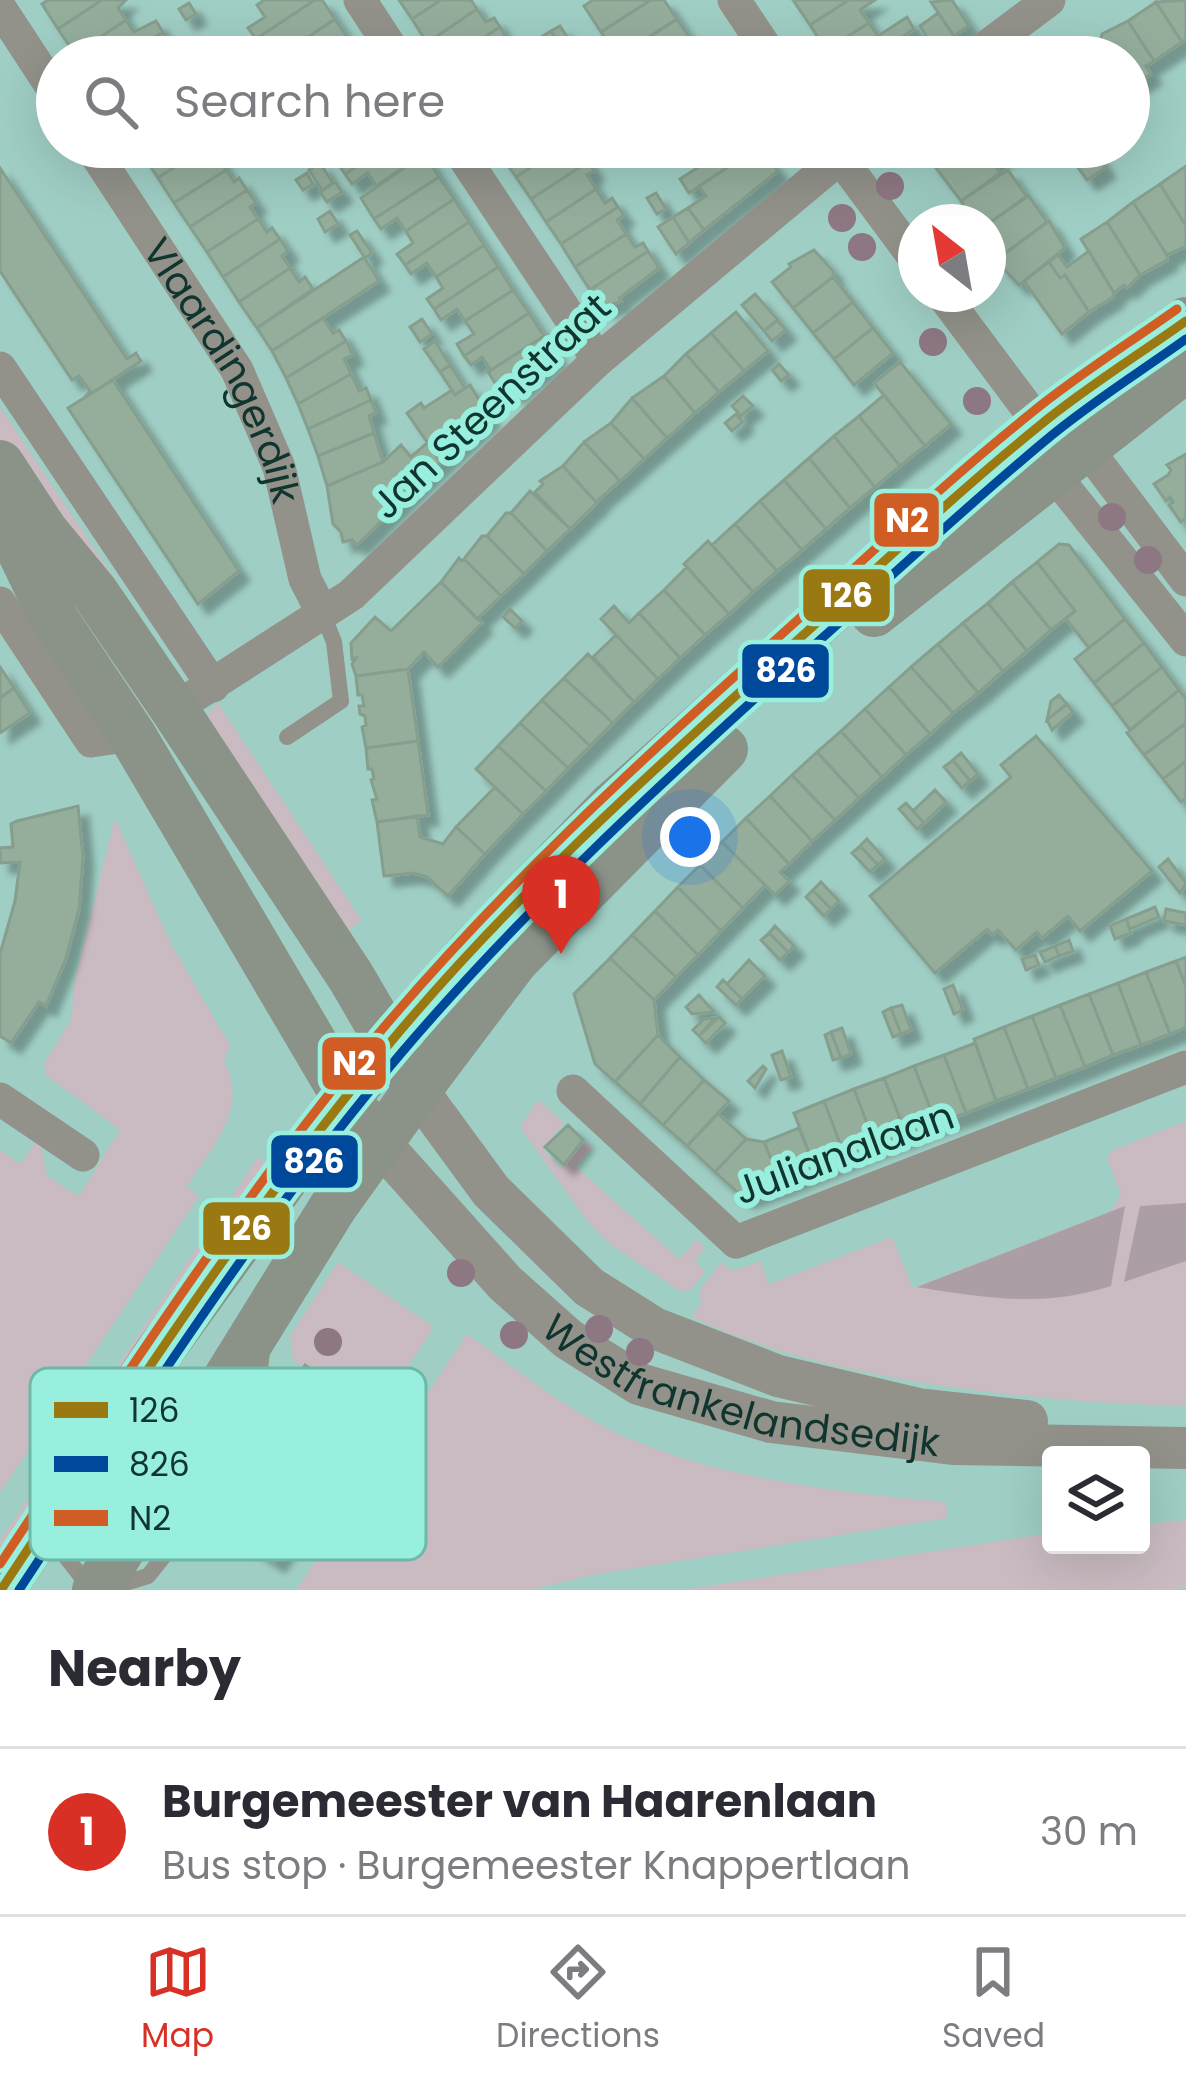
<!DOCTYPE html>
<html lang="en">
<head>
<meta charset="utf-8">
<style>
	body { margin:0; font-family:Poppins,sans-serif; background:#f2f2f3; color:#2b2b33 }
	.controls { position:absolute; right:36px; bottom:36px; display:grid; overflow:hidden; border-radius:12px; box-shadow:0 12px 48px #0002 }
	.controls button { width:108px; height:108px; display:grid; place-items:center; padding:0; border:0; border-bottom:3px solid #e1e1e2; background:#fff; color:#2b2b33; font:60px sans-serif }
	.compass { position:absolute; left:898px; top:204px; width:108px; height:108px; border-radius:50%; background:#fff; box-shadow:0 12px 48px #0002; rotate:329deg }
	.you { position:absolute; left:690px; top:837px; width:42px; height:42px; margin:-30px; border:9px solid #fff; border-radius:50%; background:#1a73e8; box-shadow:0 0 0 18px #1a73e833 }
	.badge { display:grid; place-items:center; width:78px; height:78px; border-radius:50%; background:#d93025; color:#fff; font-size:39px; font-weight:700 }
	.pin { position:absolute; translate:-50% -99px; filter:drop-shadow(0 3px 6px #0008) }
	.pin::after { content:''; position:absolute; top:63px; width:42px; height:36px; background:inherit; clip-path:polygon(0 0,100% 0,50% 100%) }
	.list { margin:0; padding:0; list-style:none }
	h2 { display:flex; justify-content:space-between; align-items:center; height:156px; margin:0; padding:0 48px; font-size:51px }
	h2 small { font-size:39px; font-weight:400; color:#7c7c81 }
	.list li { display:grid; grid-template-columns:78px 1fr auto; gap:36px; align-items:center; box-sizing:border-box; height:168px; padding:0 48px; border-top:3px solid #e1e1e2 }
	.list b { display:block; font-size:45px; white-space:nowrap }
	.list p { margin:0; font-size:39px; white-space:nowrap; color:#7c7c81 }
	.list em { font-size:39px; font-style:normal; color:#7c7c81 }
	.icon { flex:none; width:66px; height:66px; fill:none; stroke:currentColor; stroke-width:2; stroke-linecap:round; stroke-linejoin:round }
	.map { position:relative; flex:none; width:1186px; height:1590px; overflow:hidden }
	.search { position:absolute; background:#fff; box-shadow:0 12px 48px #0002; left:36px; right:36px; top:36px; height:132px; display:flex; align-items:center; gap:30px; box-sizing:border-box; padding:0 42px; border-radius:66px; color:#7c7c81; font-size:45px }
	.sheet { height:324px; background:#fff }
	nav { display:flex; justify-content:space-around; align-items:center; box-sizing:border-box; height:168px; border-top:3px solid #e1e1e2; background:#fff; font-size:33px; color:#7c7c81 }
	nav a { display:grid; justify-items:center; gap:6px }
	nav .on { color:#d93025 }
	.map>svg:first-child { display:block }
	.green { fill:#c9bbc1 }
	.forest { fill:#ac9ea5 }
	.building { fill:#95ae9c; stroke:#869e8d; stroke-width:3; filter:url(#shadow) }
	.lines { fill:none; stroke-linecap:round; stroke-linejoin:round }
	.service { stroke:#92928b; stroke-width:16 }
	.minor { stroke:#92928b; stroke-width:33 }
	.tertiary { stroke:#92928b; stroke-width:42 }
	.secondary { stroke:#8b9288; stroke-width:48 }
	.bus-1-casing { stroke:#98efdd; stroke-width:18 }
	.bus-2-casing { stroke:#98efdd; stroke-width:18 }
	.bus-3-casing { stroke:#98efdd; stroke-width:18 }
	.bus-1 { stroke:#9b7912; stroke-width:9 }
	.bus-2 { stroke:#004899; stroke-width:9 }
	.bus-3 { stroke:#d05e24; stroke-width:9 }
	.tree { fill:#8d7783 }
	.labels { text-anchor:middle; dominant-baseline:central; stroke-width:12; stroke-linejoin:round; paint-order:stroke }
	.street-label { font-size:39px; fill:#10352e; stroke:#98efdd }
	.key { fill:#98efdd; stroke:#6fb7a8; stroke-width:3 }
	.key-label { font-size:33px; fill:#10352e }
	.line-badge { stroke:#98efdd; stroke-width:4.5 }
	.badge-label { font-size:33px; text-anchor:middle; font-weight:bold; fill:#fff }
</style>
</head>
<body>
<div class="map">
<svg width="1186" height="1590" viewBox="0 0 1186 1590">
	<defs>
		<filter id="shadow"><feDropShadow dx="10" dy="10" stdDeviation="3" flood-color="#0004"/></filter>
	</defs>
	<rect width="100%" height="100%" fill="#9fcec4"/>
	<path class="green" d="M0,407L150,632L0,446Z
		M218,703L362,921L339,936L207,715Z
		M115,818L172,946L230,1045L224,1061C250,1109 212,1145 187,1187L199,1196L0,1493V1150L21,1164L36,1142L41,1146L47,1176L79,1196L120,1130L46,1075L44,1064L71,1020L75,979Z
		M538,1100L564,1123L542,1149L561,1167L586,1142L592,1148L576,1167L679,1259L696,1240L706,1248L695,1260L705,1273L690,1290L680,1291L611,1245L587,1221L520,1127Z
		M1186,1121V1406C1038,1402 826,1382 692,1317L701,1303L699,1291L721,1263L733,1271L760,1261L769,1284L892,1237L913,1288L1110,1212L1121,1194L1107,1159L1111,1151Z
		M258,1157L266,1163L0,1556V1540Z
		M338,1262L434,1327L377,1413L293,1360L290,1336Z
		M467,1334C516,1369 566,1410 621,1435C723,1480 837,1492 946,1502L947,1518L592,1575L530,1590H296Z
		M1186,1520V1587L1171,1590H683L1051,1533V1545H1141V1525Z"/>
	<path class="forest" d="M1186,1203V1261L1124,1282L1140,1206Z
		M1125,1206L1111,1286C1043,1308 985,1298 917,1287Z"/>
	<path class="building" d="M48,0H102L58,29L42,4Z
		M102,0H126L118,8L126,20L75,54L58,29Z
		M264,0H315L256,39L248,28L265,17L257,5Z
		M315,0H322L335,19L287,51L279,38L262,49L256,39Z
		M399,0H441L412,19Z
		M441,0H471L477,9L427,43L412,19Z
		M593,0H651L601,32L584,6Z
		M651,0H664L677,19L617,57L601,32Z
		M793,0H849L810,25Z
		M849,0H875L860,10L869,23L826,50L810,25Z
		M952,0L969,26L954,36L931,2Z
		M1186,0V39L1182,42L1156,2Z
		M1156,2L1182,42L1154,61L1128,21Z
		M189,3L196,14L186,20L179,9Z
		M477,9L486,22L494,18L500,27L454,57H436L427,43Z
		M938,13L954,36L935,50L920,26Z
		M907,17L914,29L873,57H830L826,50L869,23L878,36Z
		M335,19L350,42L327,57H291L287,51Z
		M677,19L694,44L674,57H619Z
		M126,20L134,32L156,21L163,32L125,57H78L75,54Z
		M1128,21L1154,61L1146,66L1151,74L1132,87L1129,57H1112L1101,40L1102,34Z
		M560,26L575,49L567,55L551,31Z
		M500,27L505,35L498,40L506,54L501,57H454Z
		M551,31L563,49L555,55L543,36Z
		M163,32L170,42L151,57H125Z
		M905,35L920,57H873Z
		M1101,40L1112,57H1075L1083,48Z
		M350,42L360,57H327Z
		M694,44L702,57H674Z
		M152,147H205L158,178L142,154Z
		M205,147H219L223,153L217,156L226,170L174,203L158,178Z
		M350,147H387L345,174L338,164L355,153Z
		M387,147H419L424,154L376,186L368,173L352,184L345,174Z
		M511,147H562L516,177L500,154Z
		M562,147H568L575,158L583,153L588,162L531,199L516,177Z
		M759,147L778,171L704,230L688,208L706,196L699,186Z
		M759,147L689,193L680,179L708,161L701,147Z
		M945,147H1011L1012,148L993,162L1000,173L961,201L930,160Z
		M1093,149L1105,168L1087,180L1074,162Z
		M424,154L439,177L374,219L361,198Z
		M588,162L594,171L587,175L596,189L546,222L531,199Z
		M320,163L333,183L322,190L309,170Z
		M1186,166V226L1160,184Z
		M0,168L127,359L136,353L141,361L84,398L90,391L79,376L72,380L0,271Z
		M226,170L234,182L239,178L247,190L190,227L174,203Z
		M1008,170L1027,197L988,224L974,222L961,201Z
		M307,173L313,184L303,190L296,180Z
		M439,177L454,199L406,231L397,218L381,229L374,219Z
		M335,182L342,192L327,202L320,192Z
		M1160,184L1186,226V246L1167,255L1133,202Z
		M596,189L605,203L612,198L618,207L561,244L546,222Z
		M247,190L256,203L250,207L258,219L207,252L190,227Z
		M656,193L666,209L657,214L647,198Z
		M1028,195L1047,222L999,258L988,247V224Z
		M454,199L469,222L405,265L397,254L413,243L406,231Z
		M1133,202L1167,255V260L1140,275L1107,222Z
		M618,207L624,215L617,220L626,234L575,267L561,244Z
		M688,208L704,230L689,243L673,217Z
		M330,211L338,224L325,232L318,219Z
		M673,217L689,243L676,254L658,227Z
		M258,219L267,232L272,228L280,239L223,277L207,252Z
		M1049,221L1065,248L1019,285L1000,265L999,258Z
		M469,222L484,245L436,277L427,263L411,274L405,265Z
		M1107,222L1140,275L1127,288L1124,285L1114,293L1081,239Z
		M357,231L372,253L365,258L350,235Z
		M626,234L635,247L643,243L648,251L590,290L575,267Z
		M280,239L288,251L282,256L290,268L239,302L223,277Z
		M484,245L498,267L434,309L427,299L443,288L436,277Z
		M814,250L833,271V277L793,308L772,282L791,267L789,264Z
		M648,251L659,268L619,298L621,301L603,308L590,290Z
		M1089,251L1114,293L1113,297L1089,312L1065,275L1060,278L1049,262L1058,255L1067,267Z
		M364,257L379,281L272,351L257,328Z
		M1049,262L1060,278L1065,275L1089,312L1062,334L1024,281Z
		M498,267L513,290L465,321L457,309L441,320L434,309Z
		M290,268L299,282L305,277L313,289L257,328L239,302Z
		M833,277L853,302L813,333L793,308Z
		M513,290L529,313L464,356L457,344L474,334L465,321Z
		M755,294L778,320L764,331L742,305Z
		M853,302L873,328L834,359L813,333Z
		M736,312L768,351L744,371L711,333Z
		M529,313L544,336L491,370L482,357L471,365L464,356Z
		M323,318L333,333L339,330L346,341L286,378L272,351Z
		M422,319L432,334L420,342L410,327Z
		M777,320L786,330L772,341L764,331Z
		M873,328L893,353L854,385L834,359Z
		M711,333L744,371L719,392L686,354Z
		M544,336L557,356L514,394L509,386L501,392L488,372Z
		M346,341L353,355L344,359L351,374L298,404L286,378Z
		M435,341L450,365L440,372L424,349Z
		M686,354L719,392L695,413L664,376Z
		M900,362L951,424L925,446L874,383Z
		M779,364L789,375L781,381L772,370Z
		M450,365L465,388L455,395L440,372Z
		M351,374L359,391L366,388L371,400L308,429L298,404Z
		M664,376L695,413L667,438L632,398Z
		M113,380L239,571L198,604L68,408Z
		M470,385L490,417L441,462L407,413L421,403L424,408L452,390L455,395Z
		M884,395L925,446L900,466L859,416Z
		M743,396L753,406L741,416L732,406Z
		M632,398L667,438L644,459L611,423Z
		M371,400L376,413L369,416L374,433L318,456L308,429Z
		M736,414L743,422L732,431L725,423Z
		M859,416L900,466L875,487L834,436Z
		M611,423L644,459L620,481L584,442Z
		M374,433L383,462L327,486L318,456Z
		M834,436L875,487L850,508L809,458Z
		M584,442L620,481L596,502L563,466Z
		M427,443L441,462L357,545L352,540L343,542L341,532L333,524L327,486L383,462L401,445L411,457Z
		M1186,454V518L1181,522L1169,505L1173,502L1170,497L1166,501L1154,484L1168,475L1171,470L1167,465Z
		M809,458L850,508L826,529L784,480Z
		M563,466L597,503L570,529L535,492L543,484L540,481Z
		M784,480L826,529L802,550L760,501Z
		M530,491L570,529L547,551L511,513Z
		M760,501L802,550L777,571L735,524Z
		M506,513H511L547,551L524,574L487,536Z
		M735,524L777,571L753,592L712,545Z
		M482,536H487L524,574L501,596L464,559Z
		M708,541L753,592L729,614L684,564Z
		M1059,544L1069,545L1125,619L1089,648L1066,619L1075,611L1037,562Z
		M459,558L462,561L464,559L501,596L477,619L441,582Z
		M1037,562L1075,611L1051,630L1012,582Z
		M687,567L729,614L705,635L664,590Z
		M441,582L482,623L438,667L424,652L408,669L356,676L352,664L356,658L352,659L351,643L375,617L391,631Z
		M1012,582L1051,630L1027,651L988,603Z
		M664,590L705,635L680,658L639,613Z
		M988,603L1027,651L1003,671L963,623Z
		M614,606L629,623L639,613L680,658L658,679L601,619Z
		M510,609L522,621L515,628L503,617Z
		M1125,619L1144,643L1094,683L1075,659Z
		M963,623L1003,671L978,693L938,644Z
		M616,635L658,679L634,702L593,657Z
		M1144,643L1162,667L1112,706L1094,683Z
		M938,644L978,693L953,713L911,667Z
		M588,654L634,702L613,723L564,678Z
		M0,667L14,688L0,698Z
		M911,667L953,713L930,734L889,687Z
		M1162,667L1179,690L1130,730L1112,706Z
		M408,669L418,741L366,748L362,727L366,725L365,716L360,714L359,706H364L362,695H358L356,676Z
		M564,678L613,723L590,746L542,700Z
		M889,687L930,734L906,755L865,709Z
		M14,688L30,713L0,733V698Z
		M1179,690L1186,699V723L1144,755L1127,733Z
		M1059,695L1067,704L1047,720L1051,701Z
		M542,700L590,746L568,768L520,723Z
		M1067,704L1073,712L1052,730L1047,720Z
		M865,709L906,755L882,777L841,731Z
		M520,723L568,768L546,791L498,746Z
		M1186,723V761L1163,779L1144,755Z
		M841,731L882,777L859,798L817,752Z
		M1036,736L1152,871L1080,931L1068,916L1042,938L1037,932L1016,950L998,930L992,935L987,929L935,973L870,896L1011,777L1001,765Z
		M418,741L428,815L377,822L372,800L377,799L371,780L374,779L372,769H368L366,748Z
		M498,746L546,791L523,814L476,769Z
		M817,752L859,798L835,820L792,775Z
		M961,753L978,774L970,781L953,760Z
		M953,760L970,781L962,788L944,767Z
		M1186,761V798L1181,802L1163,779Z
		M792,775L835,820L812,841L770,796Z
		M495,787L523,814L485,854L456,827Z
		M935,790L946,802L924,823L913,811Z
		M770,796L812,841L789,864L746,818Z
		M906,803L924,823L917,829L899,809Z
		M78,806L83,857L79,909L66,958L46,1006L39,1002L11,1043L0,1036V954L15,901L20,862L0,863V848L13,847L11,824L17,821Z
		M417,816L420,837L443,844L456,827L485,854L448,896L427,877L414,873L384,876L377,822Z
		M746,818L789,864L780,872L789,881L775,895L722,842Z
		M867,839L885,859L878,865L860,846Z
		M722,842L765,885L743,908L700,865Z
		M860,846L878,865L870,872L852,853Z
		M1168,859L1186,883L1180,893L1159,867Z
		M700,865L743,908L721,931L678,887Z
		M821,882L839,901L831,909L813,890Z
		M678,887L721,931L698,955L655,911Z
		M813,890L831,909L824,916L806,897Z
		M1155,907L1159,917L1130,929L1126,919Z
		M1166,909L1186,913V925L1164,921Z
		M655,911L698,955L676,977L632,935Z
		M1126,919L1131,933L1115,939L1110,926Z
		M775,926L794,946L788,952L769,933Z
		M769,933L788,952L780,960L761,940Z
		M632,935L676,977L654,1000L610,958Z
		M1069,940L1073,951L1059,956L1055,946Z
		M1055,946L1059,956L1045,962L1040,952Z
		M1035,955L1039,965L1026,970L1022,959Z
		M1186,957V987L1176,961Z
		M610,958L654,1000L658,1035L615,1082L595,1064L574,994Z
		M749,960L765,976L742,999L727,984Z
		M1176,961L1186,987V1027L1170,1034L1146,972Z
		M1146,972L1170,1034L1141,1045L1118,983Z
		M723,980L742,999L736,1005L717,987Z
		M1118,983L1141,1045L1113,1055L1089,994Z
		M953,985L963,1010L954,1014L944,989Z
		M1089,994L1113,1055L1085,1067L1060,1005Z
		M699,995L714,1012L692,1014L686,1007Z
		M902,1005L911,1030L901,1034L891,1008Z
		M1060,1005L1085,1067L1056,1078L1032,1016Z
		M891,1008L901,1034L893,1037L883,1012Z
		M1032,1016L1056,1078L1028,1089L1004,1027Z
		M719,1017L725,1023L706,1043L699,1036Z
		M715,1018L699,1036L693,1030L704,1019Z
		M1004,1027L1028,1089L996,1101L974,1039Z
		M842,1028L851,1054L841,1058L831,1032Z
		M831,1032L841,1058L833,1060L825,1035Z
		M658,1035L680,1057L640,1104L615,1082Z
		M975,1043L996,1101L966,1113L944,1055Z
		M782,1051L791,1077L781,1080L772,1055Z
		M944,1055L966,1113L936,1124L914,1066Z
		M680,1057L704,1080L663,1125L640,1104Z
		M763,1066L766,1069L755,1088L748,1081Z
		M914,1066L936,1124L907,1136L884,1078Z
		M884,1078L907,1136L876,1147L854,1089Z
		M704,1080L729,1101L687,1146L663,1125Z
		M854,1089L876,1147L846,1159L824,1101Z
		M824,1101L846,1159L816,1171L794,1113Z
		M718,1114L746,1139L715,1172L687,1146Z
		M568,1125L583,1140L564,1165L545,1147Z
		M799,1128L816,1171L782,1185L764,1142Z
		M746,1139L764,1142L782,1185L744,1198L715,1172Z
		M305,1365L377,1413L338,1459L272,1415Z
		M277,1420L315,1445L277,1502L303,1520L275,1562L185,1502L214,1460L239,1477Z"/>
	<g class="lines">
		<path class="service" d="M287,737L341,701L334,642L322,612
			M44,1529L91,1589
			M109,1588L148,1576L184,1531L256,1410L262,1351"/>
		<g class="minor">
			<path d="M360,0L397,57"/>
			<path d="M734,0L772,57"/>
			<path d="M0,8L57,95"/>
			<path d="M973,57L1049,0"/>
			<path id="s1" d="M91,147L237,370L279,467L305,579L322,612"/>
			<path d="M457,147L598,360"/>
			<path d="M832,147L916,260"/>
			<path d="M942,294L1040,425L1052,472L1186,640"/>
			<path d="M0,368L213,686"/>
			<path d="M1070,439L1084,445L1186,580"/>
			<path d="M0,603L91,741L132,735"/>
			<path d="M174,709L351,595L598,360L853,147"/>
			<path d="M573,1091L736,1242L1186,1067"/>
			<path d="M0,1099L83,1155"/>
		</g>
		<g class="tertiary">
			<path d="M417,1090L491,1191L589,1287L654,1328L778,1376L918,1409L1027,1421"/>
			<path id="s2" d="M379,1142L505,1283L568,1339L639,1384L771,1422L953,1444L1186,1448"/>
		</g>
		<path class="secondary" d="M0,464L44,531L95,593L174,709L351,977L404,1068
			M0,508L51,614L132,735L347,1100L365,1123
			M874,613L1186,368
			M1,1590L157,1355L288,1174L389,1044L469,954L611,807L914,536L1040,425L1186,321
			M96,1590L333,1207L417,1090L515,960L724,749"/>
		<defs>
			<path id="bus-1" d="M1,1590C124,1404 246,1215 389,1044C507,902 644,778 781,655C866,579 950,498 1039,426C1085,388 1137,356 1186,321"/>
			<path id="bus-2" d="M19,1590C140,1407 260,1219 403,1051C525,908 662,782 802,656C883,584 963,509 1046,440C1090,403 1140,372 1186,339"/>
			<path id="bus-3" d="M0,1564C120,1384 239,1199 379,1033C499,891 634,766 772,643C857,567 940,486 1030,414C1076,376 1128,344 1177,309"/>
		</defs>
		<use href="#bus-1" class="bus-1-casing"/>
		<use href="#bus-2" class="bus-2-casing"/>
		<use href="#bus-3" class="bus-3-casing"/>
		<use href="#bus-1" class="bus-1"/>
		<use href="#bus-2" class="bus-2"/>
		<use href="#bus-3" class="bus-3"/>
	</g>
	<g class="tree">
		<circle cx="890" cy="186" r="14"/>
		<circle cx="842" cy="218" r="14"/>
		<circle cx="862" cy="247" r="14"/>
		<circle cx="933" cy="342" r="14"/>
		<circle cx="977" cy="401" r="14"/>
		<circle cx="1112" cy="517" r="14"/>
		<circle cx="1148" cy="560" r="14"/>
		<circle cx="461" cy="1273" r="14"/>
		<circle cx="599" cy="1329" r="14"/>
		<circle cx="514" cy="1335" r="14"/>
		<circle cx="328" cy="1342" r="14"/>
		<circle cx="640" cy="1352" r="14"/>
	</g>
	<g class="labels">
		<g class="street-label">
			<text stroke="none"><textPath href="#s1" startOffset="261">Vlaardingerdijk</textPath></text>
			<text transform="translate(491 406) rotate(-43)">Jan Steenstraat</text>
			<text transform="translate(844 1153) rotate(-20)">Julianalaan</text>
			<text stroke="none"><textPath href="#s2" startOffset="456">Westfrankelandsedijk</textPath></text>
		</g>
	</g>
	<rect x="30" y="1368" width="396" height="192" rx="18" class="key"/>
	<rect x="54" y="1402" width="54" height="16" fill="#9b7912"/>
	<rect x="54" y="1456" width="54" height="16" fill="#004899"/>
	<rect x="54" y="1510" width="54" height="16" fill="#d05e24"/>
	<g class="key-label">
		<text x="129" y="1422">126</text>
		<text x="129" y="1476">826</text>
		<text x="129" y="1530">N2</text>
	</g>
	<g class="line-badge">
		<rect x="872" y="491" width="69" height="58" rx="12" fill="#d05e24"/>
		<rect x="801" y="567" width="91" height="57" rx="12" fill="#9b7912"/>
		<rect x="740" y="642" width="91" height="58" rx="12" fill="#004899"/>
		<rect x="320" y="1035" width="68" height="57" rx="12" fill="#d05e24"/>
		<rect x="269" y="1133" width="91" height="57" rx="12" fill="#004899"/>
		<rect x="201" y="1200" width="91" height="57" rx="12" fill="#9b7912"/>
	</g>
	<g class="badge-label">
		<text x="907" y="532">N2</text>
		<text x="847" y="607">126</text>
		<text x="786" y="682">826</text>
		<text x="354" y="1075">N2</text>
		<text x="314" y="1173">826</text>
		<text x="246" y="1240">126</text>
	</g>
</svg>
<div class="controls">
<button><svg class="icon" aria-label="layers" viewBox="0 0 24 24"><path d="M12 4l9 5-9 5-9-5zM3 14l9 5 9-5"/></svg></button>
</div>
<svg class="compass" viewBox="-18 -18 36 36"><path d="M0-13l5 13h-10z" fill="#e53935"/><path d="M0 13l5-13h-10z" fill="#7c7c81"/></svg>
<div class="you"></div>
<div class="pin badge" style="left:561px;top:954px">1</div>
<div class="search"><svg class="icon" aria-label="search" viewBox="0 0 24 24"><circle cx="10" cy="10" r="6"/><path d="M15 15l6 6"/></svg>Search here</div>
</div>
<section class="sheet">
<h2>Nearby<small></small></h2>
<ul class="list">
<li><span class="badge">1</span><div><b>Burgemeester van Haarenlaan</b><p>Bus stop · Burgemeester Knappertlaan</p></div><em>30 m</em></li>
</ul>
</section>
<nav>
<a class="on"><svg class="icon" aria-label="map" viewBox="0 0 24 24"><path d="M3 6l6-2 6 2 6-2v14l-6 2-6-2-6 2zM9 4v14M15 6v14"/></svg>Map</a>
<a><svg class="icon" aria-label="directions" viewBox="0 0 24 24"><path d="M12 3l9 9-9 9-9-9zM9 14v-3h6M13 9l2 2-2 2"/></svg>Directions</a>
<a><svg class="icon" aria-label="saved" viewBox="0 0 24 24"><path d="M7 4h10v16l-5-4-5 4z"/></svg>Saved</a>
</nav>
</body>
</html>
